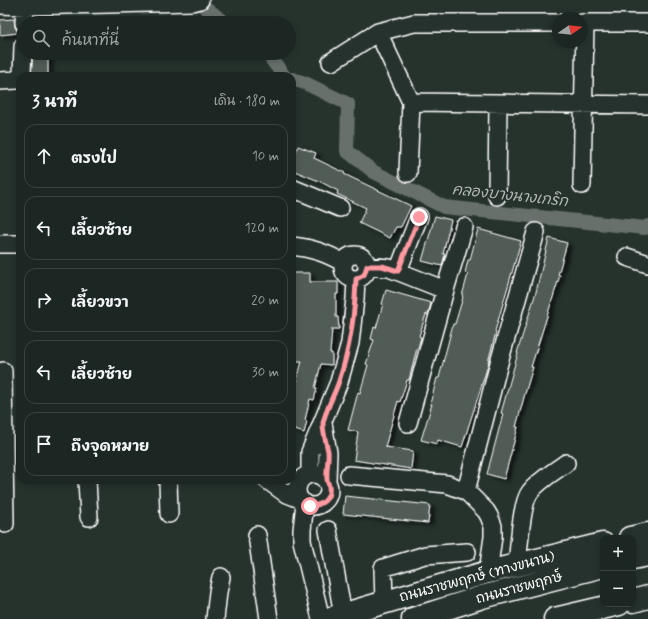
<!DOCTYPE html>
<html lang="th">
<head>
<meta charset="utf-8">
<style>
	body { margin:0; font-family:Mynerve,"Playpen Sans Thai",sans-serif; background:#252e2a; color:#f1f3f6 }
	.controls { position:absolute; right:12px; bottom:12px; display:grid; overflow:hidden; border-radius:8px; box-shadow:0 2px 6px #0003 }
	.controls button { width:36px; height:36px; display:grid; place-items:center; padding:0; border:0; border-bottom:1px solid #3a4340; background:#1c2622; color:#f1f3f6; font:20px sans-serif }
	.compass { position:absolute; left:552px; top:12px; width:36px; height:36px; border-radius:50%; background:#1c2622; box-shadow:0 2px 6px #0003; rotate:76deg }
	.stop { position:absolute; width:12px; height:12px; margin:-9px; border:3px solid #ff9aa2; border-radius:50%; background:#fff }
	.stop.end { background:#ff9aa2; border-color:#fff; box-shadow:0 1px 4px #0008 }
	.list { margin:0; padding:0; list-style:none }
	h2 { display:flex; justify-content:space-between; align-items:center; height:52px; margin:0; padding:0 16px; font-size:17px }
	h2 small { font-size:13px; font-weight:400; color:#a0a5a5 }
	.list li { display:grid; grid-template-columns:26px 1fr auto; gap:12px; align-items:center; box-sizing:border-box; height:64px; margin:0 8px 8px; padding:0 8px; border:1px solid #3a4340; border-radius:12px }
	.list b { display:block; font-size:15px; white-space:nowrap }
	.list em { font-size:13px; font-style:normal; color:#a0a5a5 }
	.icon { flex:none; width:22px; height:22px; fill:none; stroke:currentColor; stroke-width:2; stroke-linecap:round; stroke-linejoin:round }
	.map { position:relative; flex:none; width:648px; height:619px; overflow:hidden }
	.search { position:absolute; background:#1c2622; box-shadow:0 2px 6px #0003; left:16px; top:16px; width:280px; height:44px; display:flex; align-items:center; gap:10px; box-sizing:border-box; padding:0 14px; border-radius:22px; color:#a0a5a5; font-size:15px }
	.panel { position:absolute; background:#1c2622; box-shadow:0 2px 6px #0003; left:16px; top:72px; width:280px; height:412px; border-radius:12px }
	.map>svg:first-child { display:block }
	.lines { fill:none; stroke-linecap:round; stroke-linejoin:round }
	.canal { stroke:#67706c; stroke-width:14 }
	.building { fill:#515c57; stroke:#fff; filter:url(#shadow) }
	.minor-casing { stroke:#fff; stroke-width:20 }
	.major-casing { stroke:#fff; stroke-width:25 }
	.minor { stroke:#26332d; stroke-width:17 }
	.major { stroke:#26332d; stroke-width:22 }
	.route { stroke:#ff9aa2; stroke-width:5 }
	.labels { text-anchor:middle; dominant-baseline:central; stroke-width:4; stroke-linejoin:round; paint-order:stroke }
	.street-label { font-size:14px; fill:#fff; stroke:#26332d }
	.water-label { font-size:15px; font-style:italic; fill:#b3b8b6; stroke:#26332d }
</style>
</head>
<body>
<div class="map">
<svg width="648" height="619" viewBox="0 0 648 619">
	<defs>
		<filter id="shadow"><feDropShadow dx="4.5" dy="2.5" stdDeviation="2" flood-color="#0009"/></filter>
	</defs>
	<rect width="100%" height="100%" fill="#26332d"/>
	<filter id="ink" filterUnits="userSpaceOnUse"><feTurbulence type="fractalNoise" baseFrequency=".025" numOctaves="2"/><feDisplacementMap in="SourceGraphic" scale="8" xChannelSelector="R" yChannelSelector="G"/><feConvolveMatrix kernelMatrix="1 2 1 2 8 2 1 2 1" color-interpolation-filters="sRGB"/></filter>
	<g filter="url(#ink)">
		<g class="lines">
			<path class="canal" d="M196,0L225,23
				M267,53L284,76
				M292,79L305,83L348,104L347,151L374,172L444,207L645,228L648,226"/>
		</g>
		<path class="building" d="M14,19L15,27L18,33L0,35V20Z
			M33,53H48V76H31Z
			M298,146L316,153L314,158L345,173L344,174L411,206L401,227H396L390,238L359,223L366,208L337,194L338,191L319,181L292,170V161Z
			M435,216L451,220L443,254H445L442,266L422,261Z
			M478,229L521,241L495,331L496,332L488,362H489L462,447L438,440L437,444L421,440L432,404H430L437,378H439L453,324H455L463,297L462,296L468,274L465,273L468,260H470Z
			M549,238L567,243L558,275H560L531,367H533L524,397L516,427H518L504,479L487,474L503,414L501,413L518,353H517L536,292Z
			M292,273H310V282H338V294H336V317H338L339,329H332L330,353H332V365L321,364L315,388H317L314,400L310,399L305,420L307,421L304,433L292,429V400L302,361H292Z
			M386,290L431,303L428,315L426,314L419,336L421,337L418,348H417L409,380H407L400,402L398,401L385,447L413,451L411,469L354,460L358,432L348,430L358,392L360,393L368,365L366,364L374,340L371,339L374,327L376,328L383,304H382Z
			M345,496L430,505L428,523L343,514Z"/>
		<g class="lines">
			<defs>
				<path id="minor" d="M0,5L25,6
					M24,23L25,6L192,2L200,0
					M582,23H648
					M378,32L411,102L408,173
					M331,62L378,32L414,23H558
					M20,76L22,74L23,46
					M0,81L17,80L20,76
					M411,102L648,105
					M582,185L585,23
					M292,188L340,208
					M497,196L498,104
					M0,244H20
					M292,246C312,248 326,253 344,263
					M343 267a12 12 0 1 1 24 0a12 12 0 1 1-24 0Z
					M627,257L648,264
					M367,266L389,268L445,290
					M398,271L419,217
					M3,371L5,524
					M323,423L328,453L327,480
					M408,423L445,290L464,227
					M297 490a16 16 0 1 1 32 0a16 16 0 1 1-32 0Z
					M310,474V452L339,382L350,343L355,299L356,279
					M349,475L447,484L466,491L486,511L489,516L493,526V537L488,572
					M87,480L89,517
					M168,480L169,514
					M267,480L285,493L300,499
					M466,491L499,363L536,232
					M305,503L302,530V541L321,619
					M328,530L343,615
					M257,535L269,619
					M517,565C519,549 521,503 530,492C539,480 554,472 566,463
					M384,603L383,568L425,555L467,552
					M215,619L218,592L221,577"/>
				<path id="major" d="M630,538L648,534
					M633,558L648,555
					M633,601L648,597
					M328,619L488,572L603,544
					M413,619L482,597L603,566
					M555,619L619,604"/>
			</defs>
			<use href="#minor" class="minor-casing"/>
			<use href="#major" class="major-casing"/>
			<use href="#minor" class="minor"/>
			<use href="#major" class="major"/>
		</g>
	</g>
	<g class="lines" filter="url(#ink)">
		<path class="route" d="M310,506C321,506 331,499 329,487C329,484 327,482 327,479C326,469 329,460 328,451C326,442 323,433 323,424C323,416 336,391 339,381C350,348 355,314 356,279L364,275L367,266H382L398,271L419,217"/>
	</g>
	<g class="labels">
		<g class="street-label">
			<text transform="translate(477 577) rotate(-15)">ถนนราชพฤกษ์ (ทางขนาน)</text>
			<text transform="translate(519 588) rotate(-15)">ถนนราชพฤกษ์</text>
		</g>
		<g class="water-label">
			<text transform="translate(510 196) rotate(6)">คลองบางนางเกริก</text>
		</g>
	</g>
</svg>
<div class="controls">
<button>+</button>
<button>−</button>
</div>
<svg class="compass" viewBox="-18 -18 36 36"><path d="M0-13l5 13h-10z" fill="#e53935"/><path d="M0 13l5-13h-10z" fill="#a0a5a5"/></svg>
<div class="stop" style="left:310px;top:506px"></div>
<div class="stop end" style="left:419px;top:217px"></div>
<div class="search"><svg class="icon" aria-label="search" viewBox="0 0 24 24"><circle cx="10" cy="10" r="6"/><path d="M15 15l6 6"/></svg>ค้นหาที่นี่</div>
<section class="panel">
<h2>3 นาที<small>เดิน · 180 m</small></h2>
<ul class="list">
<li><svg class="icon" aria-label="ahead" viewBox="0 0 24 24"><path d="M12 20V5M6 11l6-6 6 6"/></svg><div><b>ตรงไป</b></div><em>10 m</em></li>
<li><svg class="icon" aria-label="left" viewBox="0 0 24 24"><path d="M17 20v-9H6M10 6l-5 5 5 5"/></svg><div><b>เลี้ยวซ้าย</b></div><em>120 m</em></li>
<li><svg class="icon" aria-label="right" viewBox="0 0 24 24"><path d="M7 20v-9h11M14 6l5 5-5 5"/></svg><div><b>เลี้ยวขวา</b></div><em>20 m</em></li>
<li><svg class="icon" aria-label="left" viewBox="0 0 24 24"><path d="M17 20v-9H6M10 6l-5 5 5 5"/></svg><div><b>เลี้ยวซ้าย</b></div><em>30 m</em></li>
<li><svg class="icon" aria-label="arrive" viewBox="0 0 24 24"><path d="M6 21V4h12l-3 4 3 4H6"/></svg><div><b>ถึงจุดหมาย</b></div></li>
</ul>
</section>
</div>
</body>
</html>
